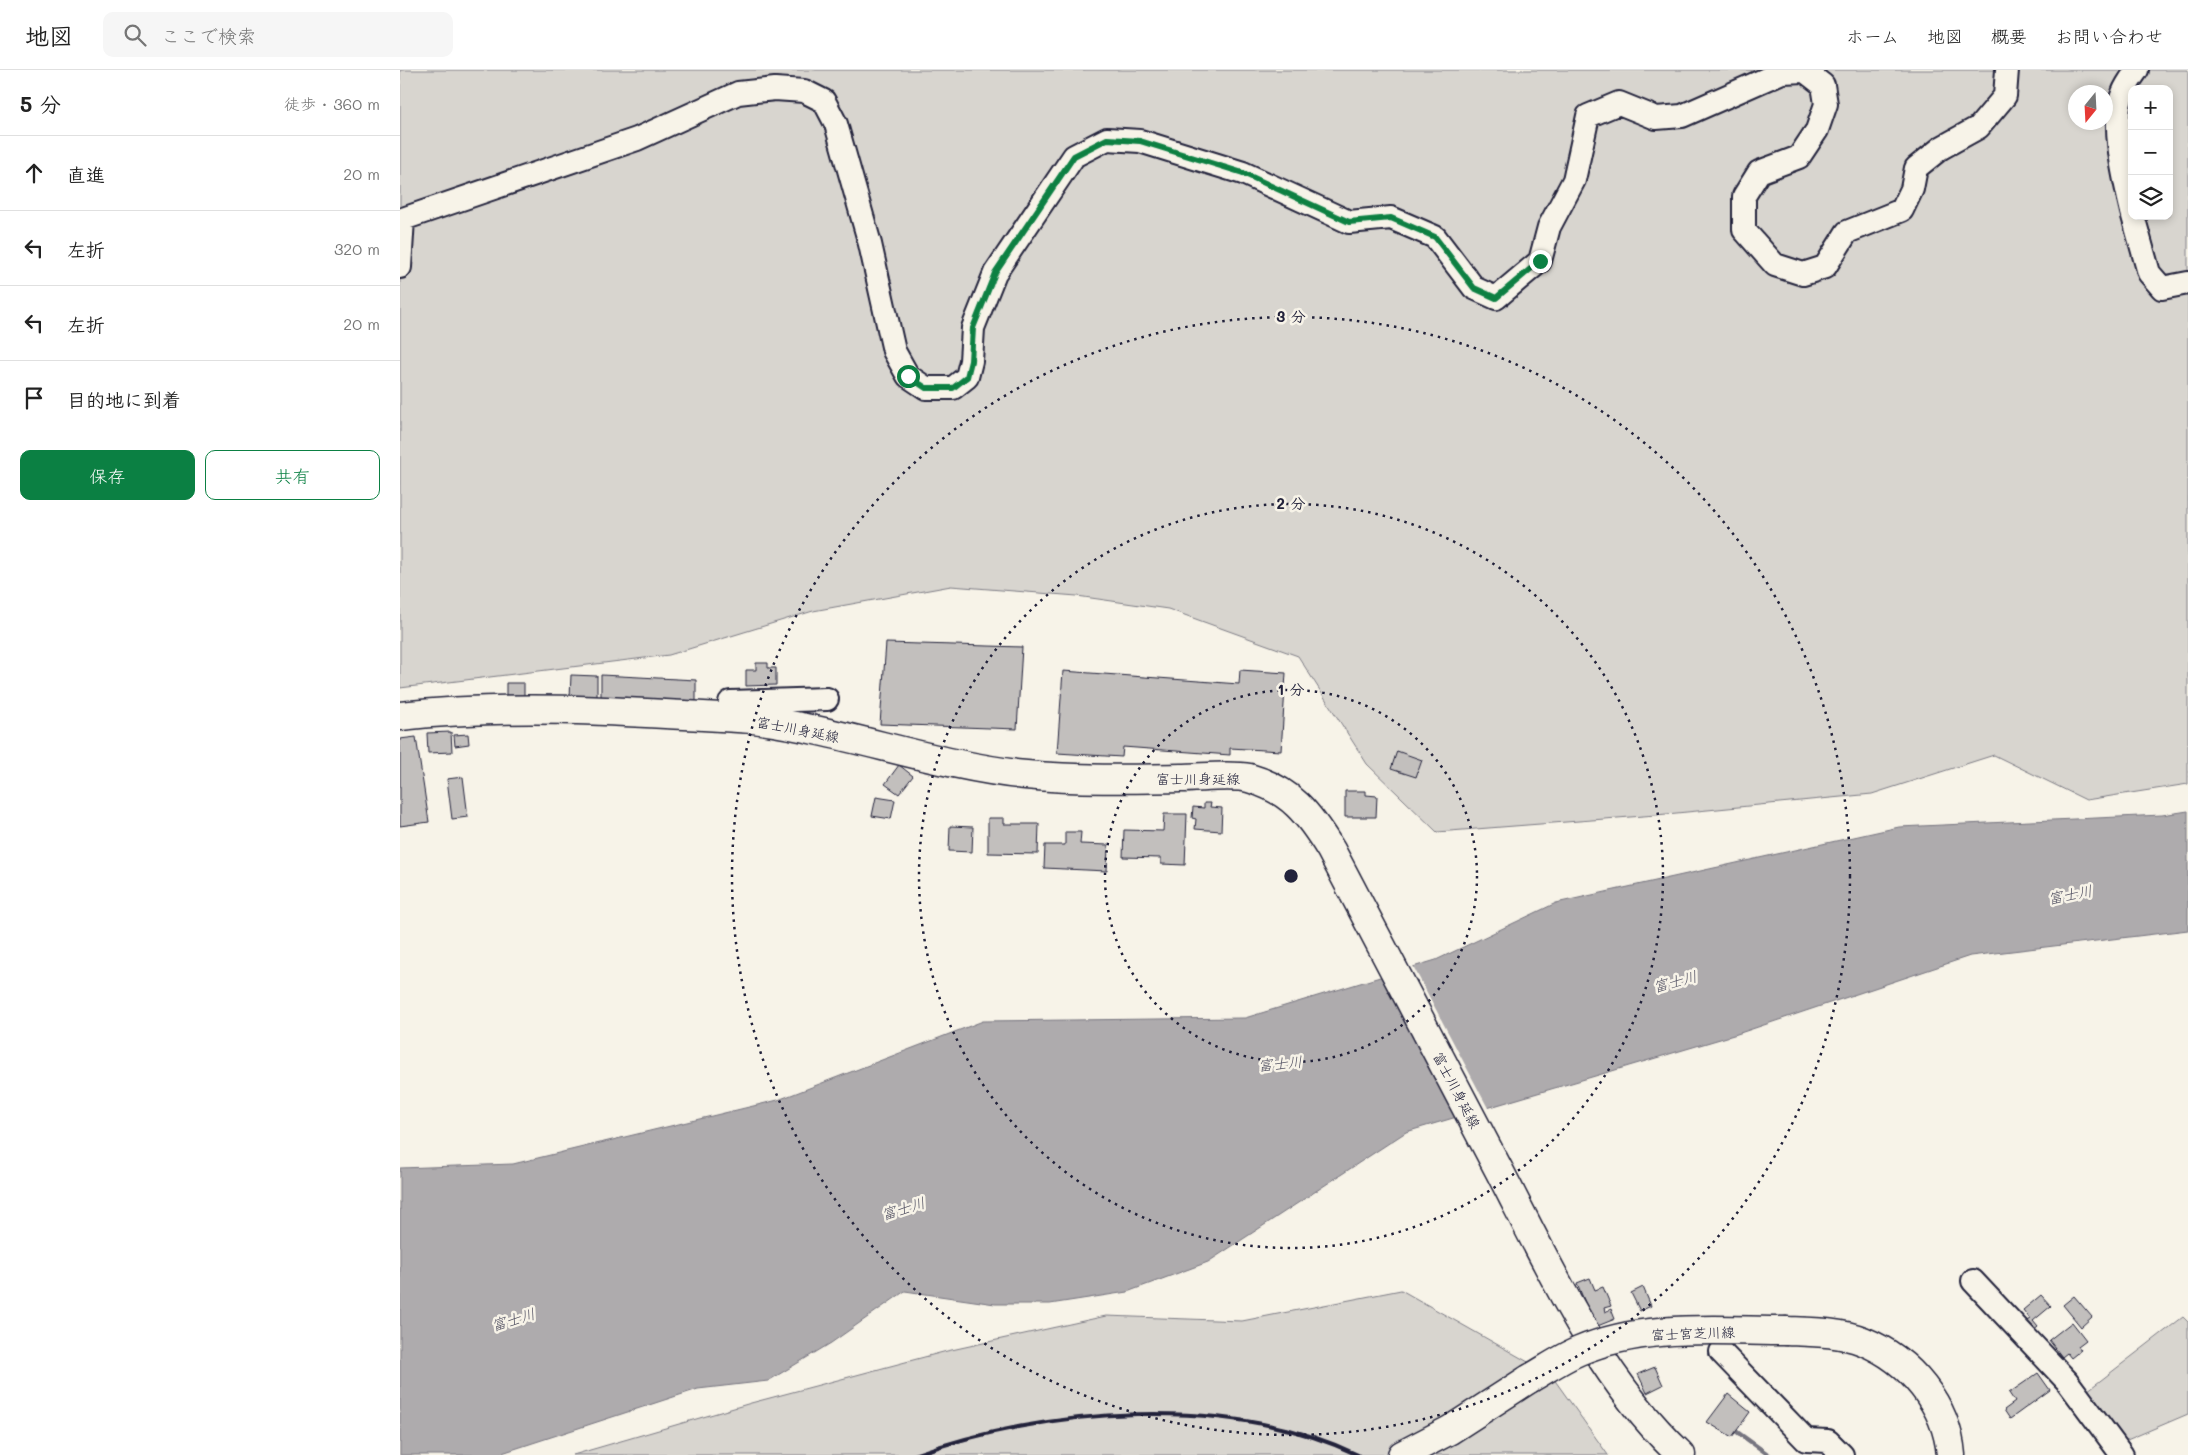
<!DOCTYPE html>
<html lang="ja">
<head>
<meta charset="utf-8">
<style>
	body { margin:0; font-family:Mali,"Klee One",sans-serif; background:#f6f6f6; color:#222 }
	.controls { position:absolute; right:15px; top:15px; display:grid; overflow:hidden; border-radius:10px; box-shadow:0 2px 8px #0003 }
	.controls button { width:45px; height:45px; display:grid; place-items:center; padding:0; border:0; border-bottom:1px solid #e0e0e0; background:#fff; color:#222; font:25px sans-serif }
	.compass { position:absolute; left:1668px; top:15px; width:45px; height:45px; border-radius:50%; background:#fff; box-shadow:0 2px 8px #0003; rotate:198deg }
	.stop { position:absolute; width:15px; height:15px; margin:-11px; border:4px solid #0b8043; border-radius:50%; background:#fff }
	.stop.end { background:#0b8043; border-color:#fff; box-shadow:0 1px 5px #0008 }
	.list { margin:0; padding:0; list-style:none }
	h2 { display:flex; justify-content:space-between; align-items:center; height:65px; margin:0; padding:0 20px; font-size:21px }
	h2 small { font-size:16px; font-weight:400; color:#767676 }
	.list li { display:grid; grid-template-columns:32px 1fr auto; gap:15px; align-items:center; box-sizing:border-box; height:75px; padding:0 20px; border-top:1px solid #e0e0e0 }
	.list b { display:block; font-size:19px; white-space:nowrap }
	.list em { font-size:16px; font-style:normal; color:#767676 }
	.actions { display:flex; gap:10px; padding:15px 20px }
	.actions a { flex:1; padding:11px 0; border:1px solid #0b8043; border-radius:10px; text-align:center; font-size:18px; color:#0b8043 }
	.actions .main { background:#0b8043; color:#fff }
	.icon { flex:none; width:28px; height:28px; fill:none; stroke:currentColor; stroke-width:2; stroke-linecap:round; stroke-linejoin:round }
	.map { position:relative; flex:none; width:1788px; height:1385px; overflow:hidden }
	header { display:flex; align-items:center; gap:30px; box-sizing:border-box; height:70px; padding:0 25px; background:#fff; border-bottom:1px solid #e0e0e0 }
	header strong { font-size:24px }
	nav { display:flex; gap:28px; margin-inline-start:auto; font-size:18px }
	.search { width:350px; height:45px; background:#f6f6f6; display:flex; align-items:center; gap:12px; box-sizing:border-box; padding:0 18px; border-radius:10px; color:#767676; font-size:19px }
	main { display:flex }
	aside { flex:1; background:#fff }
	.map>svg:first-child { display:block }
	.green { fill:#d8d5cf; stroke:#7d7c85; fill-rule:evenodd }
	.water { fill:#aeabad; stroke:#76747f }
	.pier { fill:#f7f3e8 }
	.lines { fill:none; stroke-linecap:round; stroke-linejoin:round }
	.stream { stroke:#76747f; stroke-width:4.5 }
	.building { fill:#c2bfbd; stroke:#22223b }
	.minor-casing { stroke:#22223b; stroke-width:26 }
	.major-casing { stroke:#22223b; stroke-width:31 }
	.minor { stroke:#f7f3e8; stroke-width:22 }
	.major { stroke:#f7f3e8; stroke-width:28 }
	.rail { stroke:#22223b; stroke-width:4 }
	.major-bridge-casing { stroke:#22223b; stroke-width:31; stroke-linecap:butt }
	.major-bridge { stroke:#f7f3e8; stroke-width:28 }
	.route { stroke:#0b8043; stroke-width:6 }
	.ring { fill:none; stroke:#22223b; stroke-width:2.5; stroke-dasharray:2.5 5 }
	.labels { text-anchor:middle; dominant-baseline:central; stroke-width:5; stroke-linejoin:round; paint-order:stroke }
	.street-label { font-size:14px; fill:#22223b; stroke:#f7f3e8 }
	.water-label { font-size:15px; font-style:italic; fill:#535263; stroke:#f7f3e8 }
	.centre { fill:#22223b; stroke:#f7f3e8; stroke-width:2.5 }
	.ring-label { font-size:15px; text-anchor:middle; font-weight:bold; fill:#22223b; stroke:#f7f3e8; stroke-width:5; stroke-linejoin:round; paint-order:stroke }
</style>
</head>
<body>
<header>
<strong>地図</strong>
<div class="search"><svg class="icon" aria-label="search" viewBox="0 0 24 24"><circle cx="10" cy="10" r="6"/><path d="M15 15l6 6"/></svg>ここで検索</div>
<nav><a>ホーム</a><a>地図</a><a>概要</a><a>お問い合わせ</a></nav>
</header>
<main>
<aside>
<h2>5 分<small>徒歩 · 360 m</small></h2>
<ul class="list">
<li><svg class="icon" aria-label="ahead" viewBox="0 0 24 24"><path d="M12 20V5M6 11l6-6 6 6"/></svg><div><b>直進</b></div><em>20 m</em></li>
<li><svg class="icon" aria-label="left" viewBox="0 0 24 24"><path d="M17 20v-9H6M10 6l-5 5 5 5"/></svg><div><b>左折</b></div><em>320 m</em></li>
<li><svg class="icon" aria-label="left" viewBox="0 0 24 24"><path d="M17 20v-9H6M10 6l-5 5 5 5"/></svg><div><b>左折</b></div><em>20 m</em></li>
<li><svg class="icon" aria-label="arrive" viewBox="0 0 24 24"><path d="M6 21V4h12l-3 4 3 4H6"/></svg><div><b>目的地に到着</b></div></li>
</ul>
<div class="actions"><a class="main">保存</a><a>共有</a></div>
</aside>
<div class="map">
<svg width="1788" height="1385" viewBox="0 0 1788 1385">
	<rect width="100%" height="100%" fill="#f7f3e8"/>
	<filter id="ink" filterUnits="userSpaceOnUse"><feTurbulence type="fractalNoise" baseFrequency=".02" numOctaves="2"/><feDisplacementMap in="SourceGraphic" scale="10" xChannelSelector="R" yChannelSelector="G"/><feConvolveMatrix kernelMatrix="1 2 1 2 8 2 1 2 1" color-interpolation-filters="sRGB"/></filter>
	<g filter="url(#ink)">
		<path class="green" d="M0,0H1788V714L1686,730L1594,685L1472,724L1256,745L1037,762L967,694L898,586L768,539L677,526L551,516L413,541L269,585L0,618ZM1732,19H1769V146H1732ZM1676,22H1706V52H1676Z
			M1001,1220L1151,1305L1208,1385H173L351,1333L547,1281L706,1246L842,1251Z
			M1783,1247L1788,1252V1344L1720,1373L1683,1324Z"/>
		<path class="water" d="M1788,741V860L1570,886L1337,964L1006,1062L808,1192L727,1222L650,1234H595L505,1221L431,1273L368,1311L298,1319L96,1385H0V1098L113,1094L378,1030L583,951L845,948L1036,890L1156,833L1499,757L1762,745Z"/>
		<path class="pier" d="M1012,894L1089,1040L1060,1049L985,902Z"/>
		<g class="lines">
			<path class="stream" d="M1337,1362L1369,1385"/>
		</g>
		<path class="building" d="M486,573L622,577L617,659L480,654Z
			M356,593H368V598H376V615L346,616V600H356Z
			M840,600L886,603L881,681L830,678V685L723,677L722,687L657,683L663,601L839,614Z
			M171,605L197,606V629L170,628Z
			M201,605L296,610V633L201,628Z
			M106,613H124V627L106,626Z
			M51,662L52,682L28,683L27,663Z
			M68,664L69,674L55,676L54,665Z
			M16,667L29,752L0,756V669Z
			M997,681L1022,690L1016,707L991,699Z
			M499,695L513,706L499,724L485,714Z
			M63,707L68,747L52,749L47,709Z
			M945,721H966V725L977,726L976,747H945Z
			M476,727L495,730L491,749L472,746Z
			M804,733H811L810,737L822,738L821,761L795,759L796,749L792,748L793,737L804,738Z
			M764,744H787L785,795L761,794V788L723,787L724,760L763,761Z
			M588,748H604V754H639L638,784L588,783Z
			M550,756L573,757L572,782L549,781Z
			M665,762H681L680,774L708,775L707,801L644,798L645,775H665Z
			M1190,1208L1195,1220L1203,1217L1211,1236L1204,1238L1205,1242L1211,1239L1215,1249L1195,1257L1177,1213Z
			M1243,1217L1251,1236L1240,1241L1231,1223Z
			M1641,1225L1651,1236L1633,1251L1638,1257L1633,1261L1625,1252L1630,1249L1623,1240Z
			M1674,1226L1692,1247L1681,1257L1663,1235Z
			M1672,1252L1686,1270L1678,1276L1681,1280L1671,1288L1667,1283L1662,1287L1649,1270Z
			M1255,1297L1263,1315L1247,1323L1238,1304Z
			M1638,1303L1650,1320L1610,1349L1604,1340L1615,1332L1609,1323Z
			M1328,1324L1350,1342L1332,1367L1307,1352Z"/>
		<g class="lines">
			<defs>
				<path id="minor" d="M1732,142C1725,112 1710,52 1723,23C1726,15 1732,7 1737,0
					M1733,146L1749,203L1762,218L1788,213
					M0,150L237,69L338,23L375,19L404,21L424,31L436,54L470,174L494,281L508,306L526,318H553L567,307L571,291L573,258L595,203L674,86L707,69L740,71L843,103L949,152L991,148L1035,167L1074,218L1096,228L1140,191L1149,157L1174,110L1188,46L1219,33L1256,48L1282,46L1382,2L1405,1L1423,15L1426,34L1417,60L1399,87L1359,102L1344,126V160L1375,195L1403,204L1425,197L1447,162L1502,140L1512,119L1516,98L1541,78L1579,57L1605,26L1607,0
					M0,197L3,149
					M328,648L330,632L427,629
					M1573,1211L1667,1311L1722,1385
					M1321,1282L1406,1370L1428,1371L1442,1385"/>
				<path id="major" d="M0,646C117,633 236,642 353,649C445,661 533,695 626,705C677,710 729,709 781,708C800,708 831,704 849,708C891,720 909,744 931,780C988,888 1044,996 1101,1104C1151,1201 1200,1309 1281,1385
					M1387,1261C1412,1262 1440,1262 1463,1271C1510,1290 1547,1335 1551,1385
					M1002,1385L1050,1360L1129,1309"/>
			</defs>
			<use href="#minor" class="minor-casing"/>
			<use href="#major" class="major-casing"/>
			<use href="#minor" class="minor"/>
			<use href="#major" class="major"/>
			<path class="rail" d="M514,1385C645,1338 829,1323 958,1385"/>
			<defs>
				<path id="major-bridge" d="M1129,1309C1145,1300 1162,1288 1179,1281C1244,1253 1319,1261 1387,1261"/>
			</defs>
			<use href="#major-bridge" class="major-bridge-casing"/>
			<use href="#major-bridge" class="major-bridge"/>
		</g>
	</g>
	<g class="lines" filter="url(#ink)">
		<path class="route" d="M508,306L526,318H553L567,307L571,291L573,258L595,203L674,86L707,69L740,71L843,103L949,152L991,148L1035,167L1074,218L1096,228L1140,191"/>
	</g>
	<g class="ring">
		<circle cx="891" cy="806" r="186"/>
		<circle cx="891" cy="806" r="372"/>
		<circle cx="891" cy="806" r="559"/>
	</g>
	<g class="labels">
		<g class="street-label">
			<text transform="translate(398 659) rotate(11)">富士川身延線</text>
			<text x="798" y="708">富士川身延線</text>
			<text transform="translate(1057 1020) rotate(62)">富士川身延線</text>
			<text transform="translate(1293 1263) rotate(-2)">富士宮芝川線</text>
		</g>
		<g class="water-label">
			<text transform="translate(1670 824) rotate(-11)">富士川</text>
			<text transform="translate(1275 911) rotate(-15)">富士川</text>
			<text transform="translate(880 993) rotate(-6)">富士川</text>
			<text transform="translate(503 1138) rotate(-17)">富士川</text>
			<text transform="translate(113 1249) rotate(-17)">富士川</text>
		</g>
	</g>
	<circle cx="891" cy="806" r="8" class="centre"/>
	<g class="ring-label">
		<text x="891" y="252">3 分</text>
		<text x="891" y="439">2 分</text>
		<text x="891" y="625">1 分</text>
	</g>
</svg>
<div class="controls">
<button>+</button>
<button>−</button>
<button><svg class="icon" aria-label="layers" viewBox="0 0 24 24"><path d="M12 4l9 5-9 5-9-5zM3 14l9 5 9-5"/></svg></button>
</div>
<svg class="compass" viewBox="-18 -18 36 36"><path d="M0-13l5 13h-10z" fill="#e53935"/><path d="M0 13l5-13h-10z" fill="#767676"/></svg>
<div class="stop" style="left:508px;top:306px"></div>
<div class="stop end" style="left:1140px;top:191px"></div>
</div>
</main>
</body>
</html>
